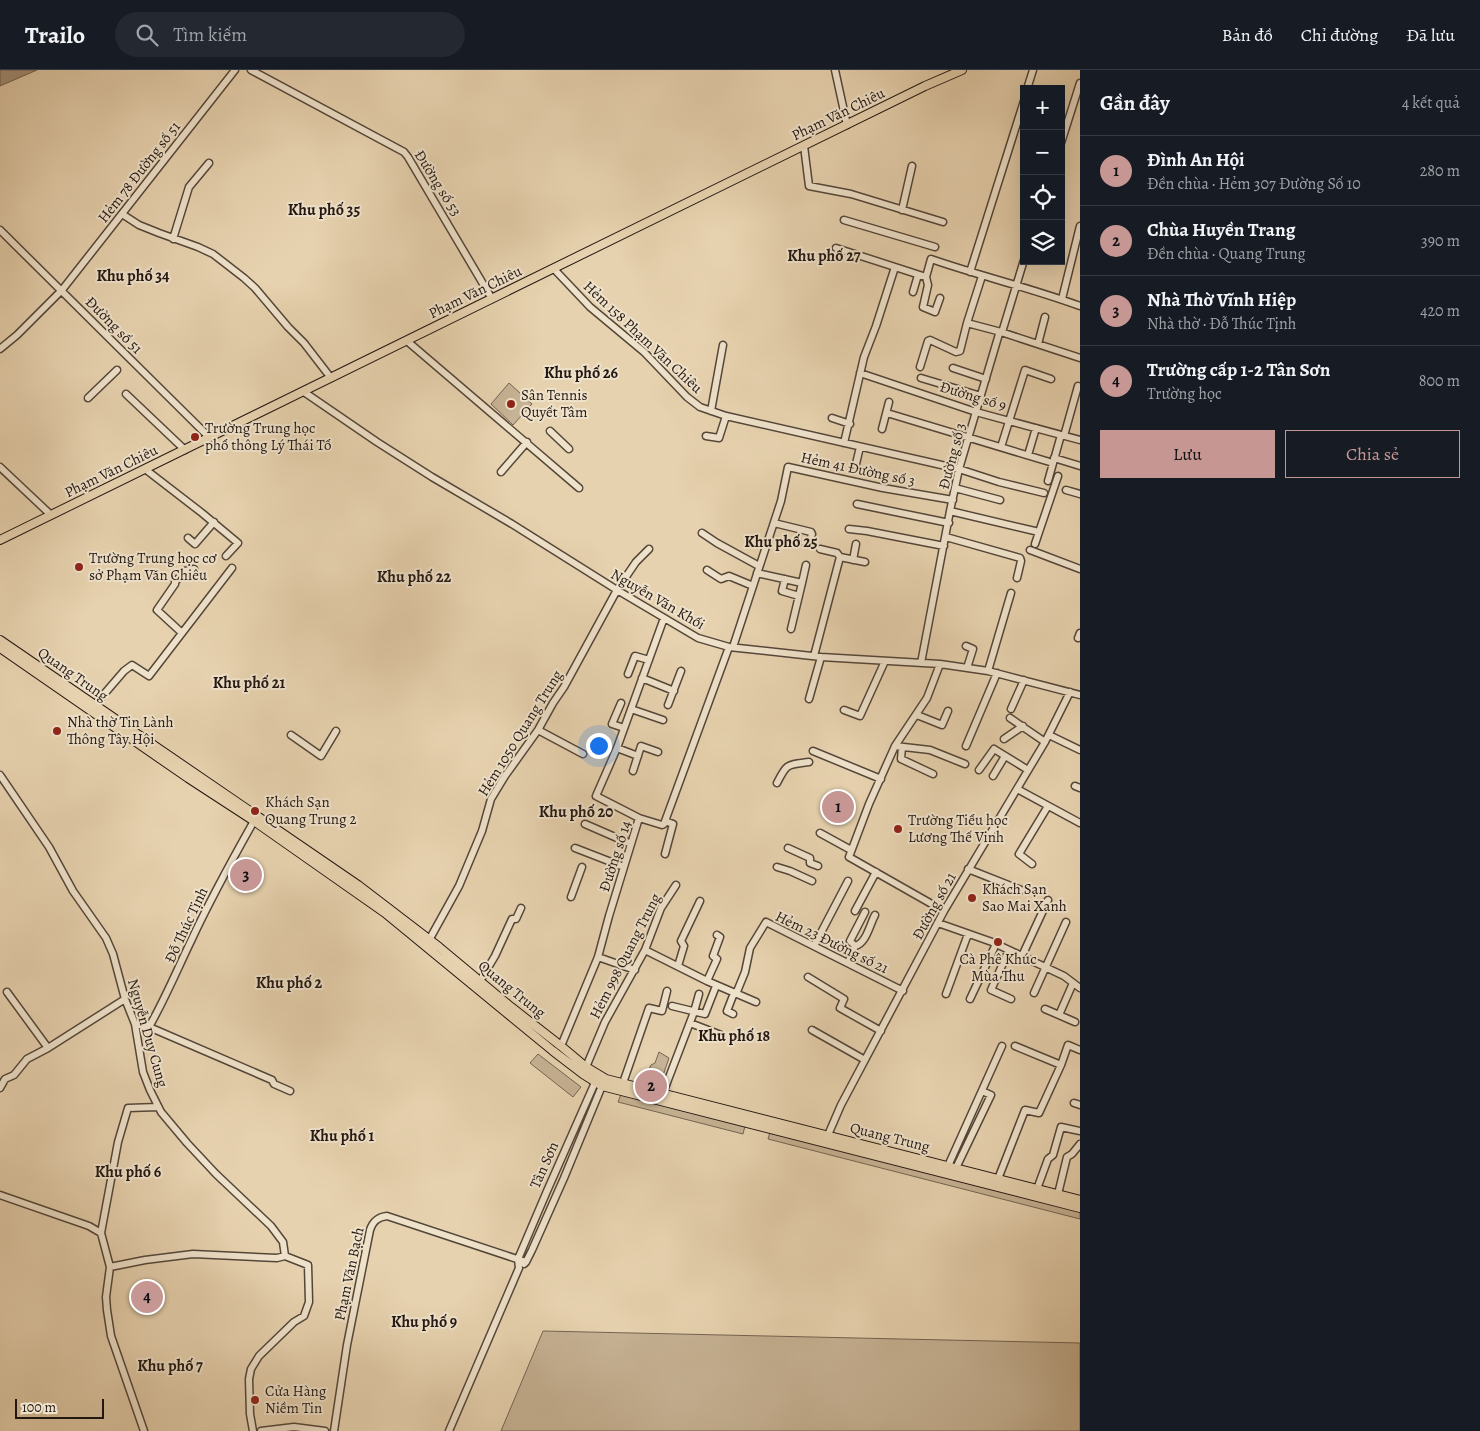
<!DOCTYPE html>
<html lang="vi">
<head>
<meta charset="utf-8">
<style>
	body { margin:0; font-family:Alegreya,serif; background:#242831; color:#f1f3f6 }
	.controls { position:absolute; right:15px; top:15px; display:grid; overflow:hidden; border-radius:0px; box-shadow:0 5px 20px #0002 }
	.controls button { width:45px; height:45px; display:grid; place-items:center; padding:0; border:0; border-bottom:1px solid #363941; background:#171b24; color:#f1f3f6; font:25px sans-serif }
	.scale { position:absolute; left:15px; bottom:12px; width:89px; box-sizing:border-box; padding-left:5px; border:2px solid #231712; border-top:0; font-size:14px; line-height:18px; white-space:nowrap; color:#231712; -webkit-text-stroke:4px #efe2cb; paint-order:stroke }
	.you { position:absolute; left:598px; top:675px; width:18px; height:18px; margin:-12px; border:4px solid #fff; border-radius:50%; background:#1a73e8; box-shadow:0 0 0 8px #1a73e833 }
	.badge { display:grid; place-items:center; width:32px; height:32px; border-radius:50%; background:#c59692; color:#111; font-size:16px; font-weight:700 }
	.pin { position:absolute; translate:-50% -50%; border:2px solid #fff; box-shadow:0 1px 5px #0006 }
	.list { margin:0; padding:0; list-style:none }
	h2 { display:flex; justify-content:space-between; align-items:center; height:65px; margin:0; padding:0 20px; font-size:21px }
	h2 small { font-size:16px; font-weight:400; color:#9ea1a6 }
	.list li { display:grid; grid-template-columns:32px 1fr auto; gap:15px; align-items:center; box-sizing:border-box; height:70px; padding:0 20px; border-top:1px solid #363941 }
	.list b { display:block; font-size:19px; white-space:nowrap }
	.list p { margin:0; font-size:16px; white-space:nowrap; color:#9ea1a6 }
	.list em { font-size:16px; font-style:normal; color:#9ea1a6 }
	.actions { display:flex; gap:10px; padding:15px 20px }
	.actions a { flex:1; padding:11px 0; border:1px solid #c59692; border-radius:0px; text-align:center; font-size:18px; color:#c59692 }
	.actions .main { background:#c59692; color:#111 }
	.icon { flex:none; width:28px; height:28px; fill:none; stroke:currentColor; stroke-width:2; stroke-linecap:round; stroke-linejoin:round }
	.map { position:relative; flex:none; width:1080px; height:1361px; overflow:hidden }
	header { display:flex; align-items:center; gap:30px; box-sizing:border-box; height:70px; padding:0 25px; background:#171b24; border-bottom:1px solid #363941 }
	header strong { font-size:24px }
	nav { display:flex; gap:28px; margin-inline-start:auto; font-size:18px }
	.search { width:350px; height:45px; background:#242831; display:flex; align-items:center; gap:12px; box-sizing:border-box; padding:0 18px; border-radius:28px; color:#9ea1a6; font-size:19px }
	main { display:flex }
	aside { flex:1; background:#171b24 }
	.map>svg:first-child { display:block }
	.green { fill:#c6b294; stroke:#746453 }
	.water { fill:#a4927a; stroke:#706150 }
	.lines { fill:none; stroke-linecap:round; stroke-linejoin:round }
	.minor-casing { stroke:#544639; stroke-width:9 }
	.major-casing { stroke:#231712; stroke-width:10 }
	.minor { stroke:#efe2cb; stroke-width:6 }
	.major { stroke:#e7d2af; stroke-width:8 }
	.poi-dot { fill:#8f2418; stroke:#efe2cb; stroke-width:2 }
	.labels { text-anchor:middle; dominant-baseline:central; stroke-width:4; stroke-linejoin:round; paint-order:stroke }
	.street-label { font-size:15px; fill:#231712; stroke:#efe2cb }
	.poi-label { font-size:15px; fill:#231712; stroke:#efe2cb; text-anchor:start }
	.neighbourhood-label { font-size:16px; font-weight:bold; fill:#231712; stroke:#efe2cb }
</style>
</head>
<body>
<header>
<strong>Trailo</strong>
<div class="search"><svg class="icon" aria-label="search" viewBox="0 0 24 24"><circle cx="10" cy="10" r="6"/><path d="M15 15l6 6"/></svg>Tìm kiếm</div>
<nav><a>Bản đồ</a><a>Chỉ đường</a><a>Đã lưu</a></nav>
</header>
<main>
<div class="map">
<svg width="1080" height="1361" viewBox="0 0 1080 1361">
	<rect width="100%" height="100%" fill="#e7d2af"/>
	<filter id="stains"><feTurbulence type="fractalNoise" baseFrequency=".004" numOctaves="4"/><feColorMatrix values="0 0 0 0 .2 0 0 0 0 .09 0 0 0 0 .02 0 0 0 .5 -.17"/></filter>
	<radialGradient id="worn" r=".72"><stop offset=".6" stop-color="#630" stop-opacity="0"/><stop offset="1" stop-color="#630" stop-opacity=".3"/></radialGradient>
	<path class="green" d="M509,313L532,334L513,355L491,334Z
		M659,982L669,988L659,1017L644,1010L651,995L655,993Z
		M538,984L581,1017L573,1027L530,993Z
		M621,1024L745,1056L743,1064L618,1032Z
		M770,1062L1080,1141V1149L768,1069Z
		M543,1261L1080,1273V1361H501Z"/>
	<path class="water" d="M0,0H37L0,16Z"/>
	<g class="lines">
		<defs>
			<path id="minor" d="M251,0L404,82L408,87L492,229
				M835,0L847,55
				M1027,19L1033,0
				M1061,73L1080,13
				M804,76L809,116L851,124L943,152
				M902,140L912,96
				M122,144L139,155L159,163L198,177L213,184L244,208L255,218L288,257L304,273L331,308
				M844,150L935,177
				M0,160L210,368
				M173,169L189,117L209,93
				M836,178L926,207L931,189C980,206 1031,218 1080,236
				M554,199L590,237L644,282L687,327L700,337L726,346L959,399L999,412L1044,423
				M970,202L1024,31
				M926,207L928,215L923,237L935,242L940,228
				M913,222L918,205
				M1062,229L1080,156
				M967,253L982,206
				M407,271L579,418
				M1038,274L1045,247
				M0,279L17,265L62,220L235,0
				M920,297L928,271L930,270L956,282L960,281L967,253L1001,262L1080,288
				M953,298L986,309
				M860,303L976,342L1080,370
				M921,308L981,326
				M304,322L377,372L432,407L512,454L617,520L698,568L729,577L821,587L940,594L988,601L1080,625
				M126,324L185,380
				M88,328L117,300
				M711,341L723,275
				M887,343L1053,393
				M832,348L850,354
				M882,359L889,332
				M550,361L569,379
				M706,366L719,368L726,346
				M1064,366L1078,316
				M844,373L864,287L876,256L895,197
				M1001,377L1025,300L1051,309
				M1028,385L1036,358
				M1054,388L1080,396
				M0,397L51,445
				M855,398L860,377
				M145,399L202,443L238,473L226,486
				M501,402L527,372
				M1048,411L1061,365
				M955,418L1000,430
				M1066,420L1080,424
				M857,434L949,453
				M950,441L1039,462L1058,406
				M774,453L811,462L812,464L810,471L805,473
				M849,459L867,461L944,476
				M702,463L717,473L759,496
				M946,467L1020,488L1021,491L1017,508
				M188,468L195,474L214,452
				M1035,474L1039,462
				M1030,480L1080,499
				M840,487L865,492
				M853,490L856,474
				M707,500L721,509L729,506L753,516
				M757,503L802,513L791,559
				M785,509L782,521L799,526
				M175,512L185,501L194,499
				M802,513L806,495
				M175,514L157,540L182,563
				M1078,568L1080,563
				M966,576L973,579L967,598
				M733,577L781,431L788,397L883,418L953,430
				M814,586L840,487L837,483L820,479
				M921,593L950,441L959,399L999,264L1003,259L1024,190
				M940,594L927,628L895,676L869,734L849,787L944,841
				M988,601L1011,523
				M628,604L635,586L649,590
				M642,608L674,621
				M809,629L821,587
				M621,633L612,654L624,658
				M668,635L681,601
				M93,637L124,601L132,595L149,606L232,498
				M631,639L663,650
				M1011,639L1024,610
				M844,640L860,646L885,591
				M917,645L942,655L948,641
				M1010,648L1045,672
				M538,660L583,684
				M291,665L321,686L336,661
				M1049,665L1080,680
				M1004,669L1023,656
				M895,676L930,680L965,694
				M966,676L997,603
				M902,677L901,689L933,704
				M617,678L638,686
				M813,681L881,709
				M979,700L994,679L1028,700
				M633,701L641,676L658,682
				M0,705L49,777L73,821L106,868L113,884L125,929L135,954L143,1002L150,1020L161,1042L187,1073L216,1104L271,1156L283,1172L285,1186L308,1195L309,1232L304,1246L294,1252L259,1286L251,1299L249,1309L250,1344L253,1361
				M993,706L1005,686
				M777,713C787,693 787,695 809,692
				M1075,716L1080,718
				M1017,719L1080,753
				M639,748L596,726L617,678L664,548
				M665,751L673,754L665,784
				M585,754L631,774
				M820,763L851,780
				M575,778L624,797
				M788,778L810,788V793L818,796
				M1032,794L1019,784L1048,736
				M777,797L790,801L812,811
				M968,799L1021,820
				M571,827L582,797
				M855,841L876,802
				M938,853L992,872L1064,906L1080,918
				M428,872L459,816L482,761L491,729L505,706L538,660L553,633L564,617L617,520L636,492L649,479
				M814,876L848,811
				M855,876L850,871L865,842
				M645,880L707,911L756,932
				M1009,880L991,920L1011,929
				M1022,886L1048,830
				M598,887L635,900
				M848,893L855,876C866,874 870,854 875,845
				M678,896L684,876L681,871L700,831
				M808,907L844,929L840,938L881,961
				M480,911L495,886L512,849H516L521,838
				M707,911L717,889L713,886L720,867L717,865
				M7,922L48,978
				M1034,923L1066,852
				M736,924L745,902L750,878L766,852L903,921
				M946,924L968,864
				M970,929L996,874
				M672,936L705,944L716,916
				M1045,939L1075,952
				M733,944L727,941L734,923
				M1059,945L1073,913
				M690,953L721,965
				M135,954L149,957C165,929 177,900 191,871C210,830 232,790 254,751
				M149,957L272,1010L274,1014L290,1021
				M812,960L865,990
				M561,976L598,887L609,846L639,748L662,755L664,754L729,577
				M1015,976L1061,995
				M586,997L605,952L645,880L661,838L676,815
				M623,1013L649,938L662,941L667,921
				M0,1018L5,1009L14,1005L27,989L48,978L125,929
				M663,1023L694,942L699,924
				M1074,1033L1080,1035
				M828,1065L841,1035L944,841L1045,672L1070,622
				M948,1096L1002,976
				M956,1098L991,1025L982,1021
				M998,1109L1025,1040L1039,1043L1061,995L1068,975L1080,980
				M1037,1119L1048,1089L1053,1085L1061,1057L1080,1061
				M1058,1124L1067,1087L1072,1084L1080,1074
				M0,1125L89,1156L101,1163
				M524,1194L526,1192L532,1180L564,1108L604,1011
				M110,1197L145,1190L193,1184L277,1188L285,1186
				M144,1361L111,1266L107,1240L106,1227L110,1197L101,1163L118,1072L128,1038L158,1037
				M261,1361L294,1357L325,1361
				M334,1361L347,1275L370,1160C373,1151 378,1147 387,1146L526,1192
				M449,1361L519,1198L518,1189L547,1121L597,1008"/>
			<path id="major" d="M0,470L925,16L962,0
				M0,570L358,815L439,877L511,937L561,976L586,997L606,1009L1080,1130
				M0,578L188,708L254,751L385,843L553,981L583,1004L602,1016L1080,1138"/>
		</defs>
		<use href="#minor" class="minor-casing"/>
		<use href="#major" class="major-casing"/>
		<use href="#minor" class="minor"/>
		<use href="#major" class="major"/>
	</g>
	<g class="poi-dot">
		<circle cx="511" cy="334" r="5"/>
		<circle cx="195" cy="367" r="5"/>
		<circle cx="79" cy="497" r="5"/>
		<circle cx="57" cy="661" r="5"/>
		<circle cx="255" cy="741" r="5"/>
		<circle cx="898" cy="759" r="5"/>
		<circle cx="972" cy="828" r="5"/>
		<circle cx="998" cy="872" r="5"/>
		<circle cx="255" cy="1330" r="5"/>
	</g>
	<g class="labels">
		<g class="street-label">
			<text transform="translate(838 44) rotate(-26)">Phạm Văn Chiêu</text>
			<text transform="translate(139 102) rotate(-52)">Hẻm 78 Đường số 51</text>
			<text transform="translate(438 113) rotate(58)">Đường số 53</text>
			<text transform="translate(475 222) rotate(-26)">Phạm Văn Chiêu</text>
			<text transform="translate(114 255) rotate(45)">Đường số 51</text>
			<text transform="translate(643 267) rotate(43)">Hẻm 158 Phạm Văn Chiêu</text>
			<text transform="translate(973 326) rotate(17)">Đường số 9</text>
			<text transform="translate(952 386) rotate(-75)">Đường số 3</text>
			<text transform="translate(858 399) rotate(12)">Hẻm 41 Đường số 3</text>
			<text transform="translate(111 401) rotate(-26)">Phạm Văn Chiêu</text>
			<text transform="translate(658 529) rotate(30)">Nguyễn Văn Khối</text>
			<text transform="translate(73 604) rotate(35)">Quang Trung</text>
			<text transform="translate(520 663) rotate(-58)">Hẻm 1050 Quang Trung</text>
			<text transform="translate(615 786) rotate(-72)">Đường số 14</text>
			<text transform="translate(934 836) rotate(-61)">Đường số 21</text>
			<text transform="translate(186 855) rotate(-65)">Đỗ Thúc Tịnh</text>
			<text transform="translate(832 872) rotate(26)">Hẻm 23 Đường số 21</text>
			<text transform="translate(625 886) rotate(-63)">Hẻm 998 Quang Trung</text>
			<text transform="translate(512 919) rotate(39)">Quang Trung</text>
			<text transform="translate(148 963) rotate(74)">Nguyễn Duy Cung</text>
			<text transform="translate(890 1067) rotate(14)">Quang Trung</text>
			<text transform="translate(544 1095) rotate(-66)">Tân Sơn</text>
			<text transform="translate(349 1204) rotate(-78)">Phạm Văn Bạch</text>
		</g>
		<g class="poi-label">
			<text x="521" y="325">Sân Tennis<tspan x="521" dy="17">Quyết Tâm</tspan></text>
			<text x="205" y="358">Trường Trung học<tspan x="205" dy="17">phổ thông Lý Thái Tổ</tspan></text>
			<text x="89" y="488">Trường Trung học cơ<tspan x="89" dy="17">sở Phạm Văn Chiêu</tspan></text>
			<text x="67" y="652">Nhà thờ Tin Lành<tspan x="67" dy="17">Thông Tây Hội</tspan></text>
			<text x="265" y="732">Khách Sạn<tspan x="265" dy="17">Quang Trung 2</tspan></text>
			<text x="908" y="750">Trường Tiểu học<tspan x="908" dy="17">Lương Thế Vinh</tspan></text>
			<text x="982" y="819">Khách Sạn<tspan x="982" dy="17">Sao Mai Xanh</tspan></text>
			<text x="998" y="889" text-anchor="middle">Cà Phê Khúc<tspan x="998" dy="17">Mùa Thu</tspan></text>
			<text x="265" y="1321">Cửa Hàng<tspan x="265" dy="17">Niềm Tin</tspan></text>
		</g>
		<g class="neighbourhood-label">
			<text x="324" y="140">Khu phố 35</text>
			<text x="824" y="186">Khu phố 27</text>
			<text x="133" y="206">Khu phố 34</text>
			<text x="581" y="303">Khu phố 26</text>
			<text x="781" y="472">Khu phố 25</text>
			<text x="414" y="507">Khu phố 22</text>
			<text x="249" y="613">Khu phố 21</text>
			<text x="576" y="742">Khu phố 20</text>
			<text x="289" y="913">Khu phố 2</text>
			<text x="734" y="966">Khu phố 18</text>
			<text x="342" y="1066">Khu phố 1</text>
			<text x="128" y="1102">Khu phố 6</text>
			<text x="424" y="1252">Khu phố 9</text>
			<text x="170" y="1296">Khu phố 7</text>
		</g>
	</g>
	<rect width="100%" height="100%" filter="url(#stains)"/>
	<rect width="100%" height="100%" fill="url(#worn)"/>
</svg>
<div class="controls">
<button>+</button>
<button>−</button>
<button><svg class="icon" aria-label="locate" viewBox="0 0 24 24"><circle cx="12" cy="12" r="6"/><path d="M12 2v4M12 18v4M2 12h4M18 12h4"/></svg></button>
<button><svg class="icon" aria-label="layers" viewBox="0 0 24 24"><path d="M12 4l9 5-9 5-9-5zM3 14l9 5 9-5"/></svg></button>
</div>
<div class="scale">100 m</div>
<div class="you"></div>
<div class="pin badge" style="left:838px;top:737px">1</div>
<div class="pin badge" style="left:651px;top:1016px">2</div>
<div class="pin badge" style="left:246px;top:805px">3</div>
<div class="pin badge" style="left:147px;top:1227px">4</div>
</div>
<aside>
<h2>Gần đây<small>4 kết quả</small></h2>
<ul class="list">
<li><span class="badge">1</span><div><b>Đình An Hội</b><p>Đền chùa · Hẻm 307 Đường Số 10</p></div><em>280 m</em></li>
<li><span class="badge">2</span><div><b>Chùa Huyền Trang</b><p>Đền chùa · Quang Trung</p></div><em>390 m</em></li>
<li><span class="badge">3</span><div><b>Nhà Thờ Vĩnh Hiệp</b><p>Nhà thờ · Đỗ Thúc Tịnh</p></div><em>420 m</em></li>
<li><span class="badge">4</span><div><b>Trường cấp 1-2 Tân Sơn</b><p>Trường học</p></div><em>800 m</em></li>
</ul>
<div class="actions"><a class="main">Lưu</a><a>Chia sẻ</a></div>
</aside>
</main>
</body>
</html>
